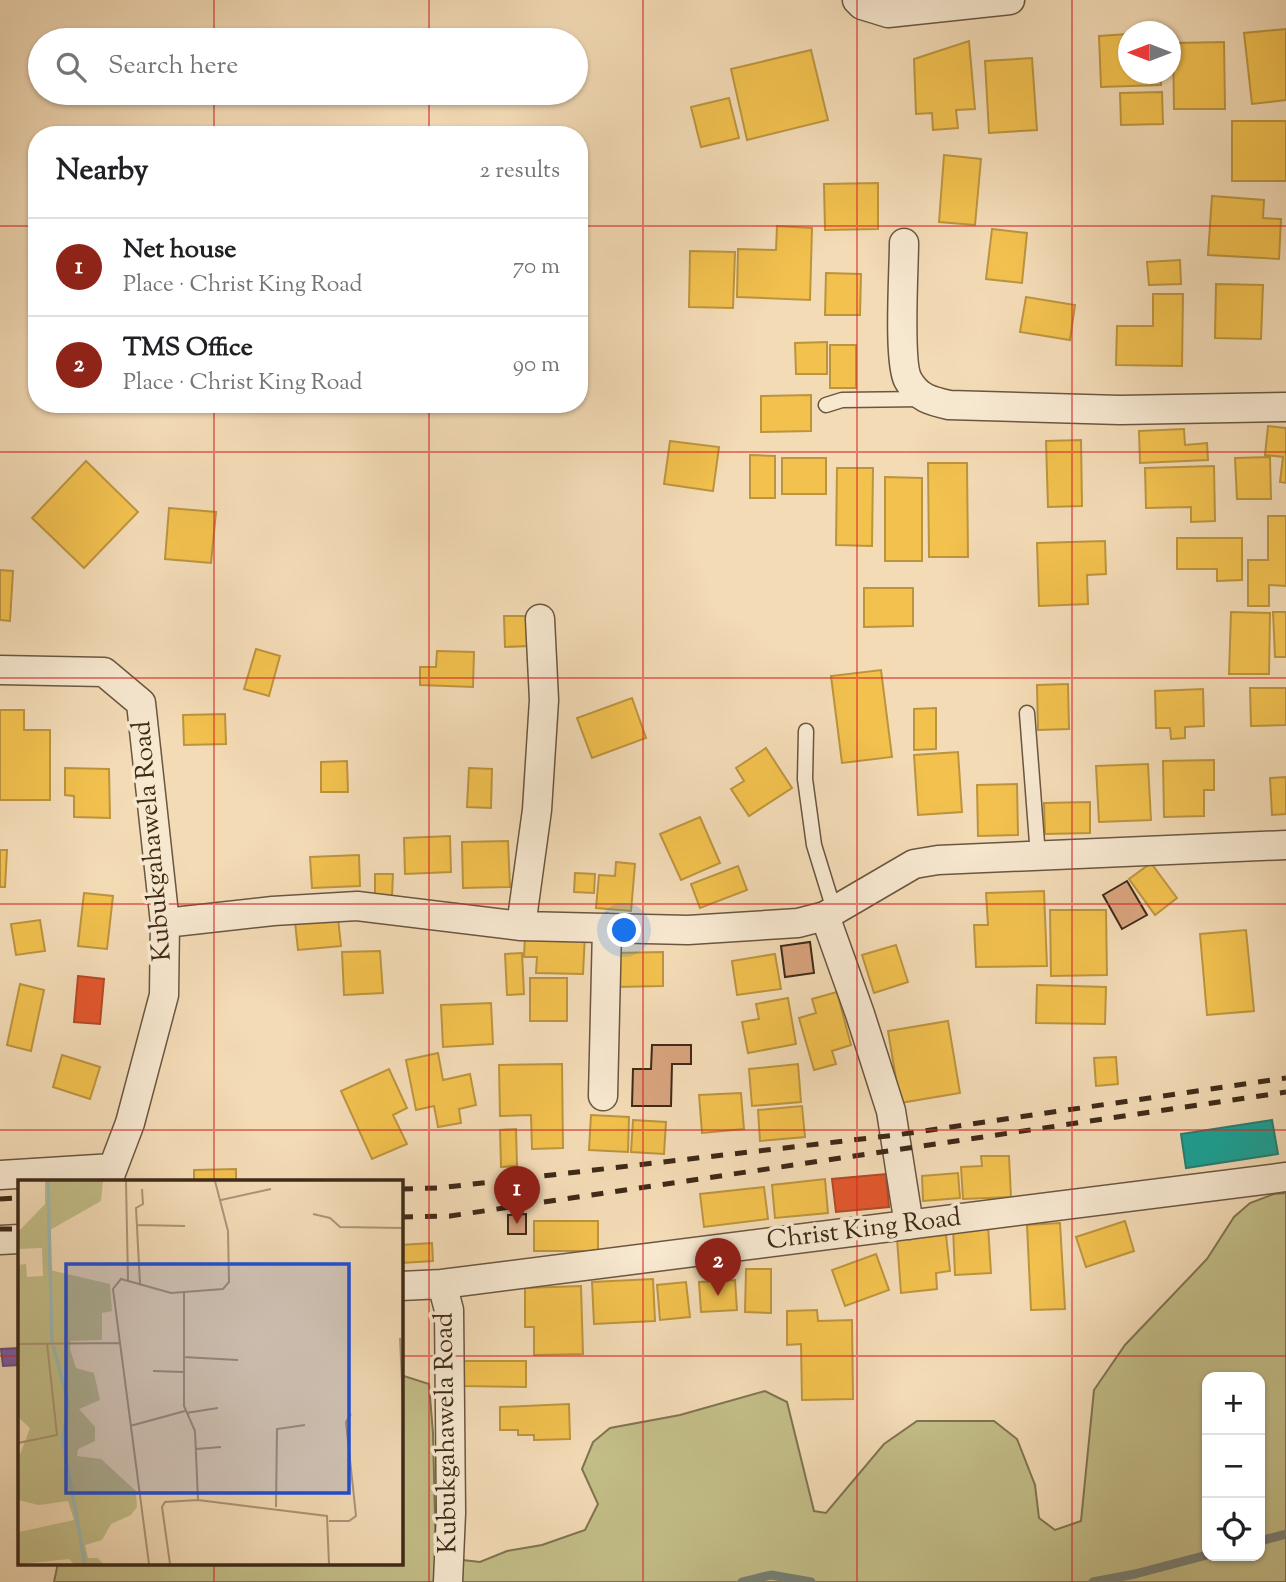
<!DOCTYPE html>
<html lang="en">
<head>
<meta charset="utf-8">
<style>
	body { margin:0; font-family:"Sorts Mill Goudy",serif; background:#f6f6f6; color:#202124 }
	.controls { position:absolute; right:21px; bottom:21px; display:grid; overflow:hidden; border-radius:14px; box-shadow:0 2px 5px #0004 }
	.controls button { width:63px; height:63px; display:grid; place-items:center; padding:0; border:0; border-bottom:2px solid #e0e0e0; background:#fff; color:#202124; font:35px sans-serif }
	.compass { position:absolute; left:1118px; top:21px; width:63px; height:63px; border-radius:50%; background:#fff; box-shadow:0 2px 5px #0004; rotate:270deg }
	.you { position:absolute; left:625px; top:931px; width:24px; height:24px; margin:-18px; border:5px solid #fff; border-radius:50%; background:#1a73e8; box-shadow:0 0 0 10px #1a73e833 }
	.badge { display:grid; place-items:center; width:46px; height:46px; border-radius:50%; background:#8f2418; color:#fff; font-size:23px; font-weight:700 }
	.pin { position:absolute; translate:-50% -58px; filter:drop-shadow(0 2px 4px #0008) }
	.pin::after { content:''; position:absolute; top:37px; width:24px; height:21px; background:inherit; clip-path:polygon(0 0,100% 0,50% 100%) }
	.list { margin:0; padding:0; list-style:none }
	h2 { display:flex; justify-content:space-between; align-items:center; height:91px; margin:0; padding:0 28px; font-size:30px }
	h2 small { font-size:23px; font-weight:400; color:#757577 }
	.list li { display:grid; grid-template-columns:46px 1fr auto; gap:21px; align-items:center; box-sizing:border-box; height:98px; padding:0 28px; border-top:2px solid #e0e0e0 }
	.list b { display:block; font-size:26px; white-space:nowrap }
	.list p { margin:0; font-size:23px; white-space:nowrap; color:#757577 }
	.list em { font-size:23px; font-style:normal; color:#757577 }
	.icon { flex:none; width:38px; height:38px; fill:none; stroke:currentColor; stroke-width:2; stroke-linecap:round; stroke-linejoin:round }
	.map { position:relative; flex:none; width:1286px; height:1582px; overflow:hidden }
	.search { position:absolute; background:#fff; box-shadow:0 2px 5px #0004; left:28px; top:28px; width:560px; height:77px; display:flex; align-items:center; gap:18px; box-sizing:border-box; padding:0 24px; border-radius:38px; color:#757577; font-size:26px }
	.panel { position:absolute; background:#fff; box-shadow:0 2px 5px #0004; left:28px; top:126px; width:560px; height:287px; border-radius:28px }
	.map>svg:first-child { display:block }
	.green { fill:#c3be88; stroke:#807450; stroke-width:2; fill-rule:evenodd }
	.homes { fill:#f2c14e; stroke:#bc943e; stroke-width:2 }
	.shops { fill:#e4572e; stroke:#b24a27; stroke-width:2 }
	.offices { fill:#7b5ea7; stroke:#694e7c; stroke-width:2 }
	.public { fill:#17a398; stroke:#237f72; stroke-width:2 }
	.lines { fill:none; stroke-linecap:round; stroke-linejoin:round }
	.stream { stroke:#778076; stroke-width:9 }
	.building { fill:#d9a47f; stroke:#3e2a18; stroke-width:2 }
	.service-casing { stroke:#6b5640; stroke-width:17 }
	.minor-casing { stroke:#6b5640; stroke-width:31 }
	.service { stroke:#f7e8d0; stroke-width:14 }
	.minor { stroke:#f7e8d0; stroke-width:28 }
	.rail { stroke:#3e2a18; stroke-width:5; stroke-dasharray:12 12; stroke-linecap:butt }
	.grid { fill:none; stroke:#d62828; stroke-width:2; stroke-opacity:0.55 }
	.labels { text-anchor:middle; dominant-baseline:central; stroke-width:7; stroke-linejoin:round; paint-order:stroke }
	.street-label { font-size:26px; fill:#3e2a18; stroke:#f7e8d0 }
	.inset-river { fill:none; stroke:#9db9b5; stroke-width:3.5 }
	.inset-road { fill:none; stroke:#ab9477; stroke-width:2 }
	.view { fill:#1d4ed8; fill-opacity:0.15; stroke:#1d4ed8; stroke-width:3.5 }
	.inset-edge { fill:none; stroke:#3e2a18; stroke-width:3.5 }
</style>
</head>
<body>
<div class="map">
<svg width="1286" height="1582" viewBox="0 0 1286 1582">
	<rect width="100%" height="100%" fill="#f3dbb6"/>
	<filter id="stains"><feTurbulence type="fractalNoise" baseFrequency=".00286" numOctaves="4"/><feColorMatrix values="0 0 0 0 .2 0 0 0 0 .09 0 0 0 0 .02 0 0 0 .5 -.17"/></filter>
	<radialGradient id="worn" r=".72"><stop offset=".6" stop-color="#630" stop-opacity="0"/><stop offset="1" stop-color="#630" stop-opacity=".3"/></radialGradient>
	<path class="green" d="M1286,1193V1582H54L58,1563H401V1375L429,1384L433,1433L436,1557L480,1562L507,1551L542,1545L585,1530L598,1504L582,1469L593,1442L610,1428L680,1415L765,1391L787,1402L814,1511L826,1513L884,1444L917,1421H994L1017,1439L1035,1485L1039,1518L1055,1530L1081,1521L1094,1390L1125,1345L1207,1259L1234,1217L1250,1203L1274,1194ZM1207,1377H1260V1556H1207Z"/>
	<path class="homes" d="M1286,29V100L1252,104L1244,33Z
		M1128,34V74H1161V85L1101,87L1099,36Z
		M969,41L975,109L956,110L958,128L933,130L932,113L916,114L914,59Z
		M1224,42L1225,109H1174L1173,43Z
		M811,50L828,120L747,140L731,69Z
		M1032,58L1037,130L989,133L985,61Z
		M1162,92L1163,124L1121,125L1120,93Z
		M729,98L739,138L701,147L691,107Z
		M1232,121H1286V181H1232Z
		M944,155L981,159L975,225L939,222Z
		M878,183V229L825,230L824,184Z
		M1212,196L1264,200L1263,218L1281,219L1279,259L1208,255Z
		M777,226L812,228L810,300L737,297L738,249L776,250Z
		M992,229L1027,233L1022,283L986,279Z
		M690,251L735,252L733,308L689,307Z
		M1180,260L1181,284L1149,285L1147,262Z
		M826,273L861,274L860,315H825Z
		M1216,284L1263,285L1261,339L1215,338Z
		M1153,294H1183L1182,366L1116,365L1117,326H1153Z
		M1026,297L1075,305L1070,340L1020,332Z
		M37,341V370L31,342Z
		M827,342V374H796L795,343Z
		M830,345H856V388H830Z
		M811,395V431L761,432V396Z
		M1268,426L1286,428V483L1280,482L1283,457L1265,455Z
		M1184,429L1185,445L1207,443L1208,460L1140,463L1139,431Z
		M1081,440L1082,506L1048,507L1046,441Z
		M670,441L719,447L713,491L664,484Z
		M750,455L775,456V498H750Z
		M1270,457L1271,499H1237L1235,458Z
		M782,458H826V494H782Z
		M86,461L138,512L84,568L32,518Z
		M928,463H967L968,557H929Z
		M1214,466L1215,521L1191,522V507L1146,508L1145,468Z
		M837,468H873L872,546L836,545Z
		M885,477L922,478V561H885Z
		M169,508L216,512L211,563L165,559Z
		M1268,516H1286V586L1269,585V606H1248V560H1268Z
		M1177,538H1242V580L1217,581V569H1177Z
		M1105,541L1106,574L1087,575L1088,604L1039,606L1037,543Z
		M0,570L13,571L10,621L0,620Z
		M864,588H913V626L864,627Z
		M1231,612L1270,613L1269,674H1229Z
		M1273,612H1286V657H1275Z
		M504,616H528L529,646L505,647Z
		M256,649L280,656L269,696L244,689Z
		M437,651L474,652L473,687L420,685V667H436Z
		M881,670L892,757L842,763L831,676Z
		M1068,684L1069,729L1038,730L1037,685Z
		M1250,688H1286V725L1251,726Z
		M1203,689L1204,726L1185,727V738L1171,739L1170,728H1156L1155,691Z
		M632,698L646,738L592,758L577,718Z
		M936,708V749L914,750V709Z
		M0,710H24V730H50V800H0Z
		M225,714L226,744L184,745L183,715Z
		M766,748L792,788L749,816L731,789L744,781L736,768Z
		M958,752L962,812L918,815L914,755Z
		M1214,760V790H1204V816L1164,817L1163,761Z
		M347,761L348,792H321V762Z
		M1148,764L1151,820L1099,822L1096,766Z
		M65,768L109,769L110,818L74,817V796L65,795Z
		M469,768L492,769L491,808L467,807Z
		M1286,777V814L1272,815L1270,778Z
		M1017,784L1018,835L978,836L977,785Z
		M1090,802V833L1045,834L1044,803Z
		M700,817L720,863L681,880L660,834Z
		M450,836L451,872L405,874L404,838Z
		M508,841L510,887L463,888L462,842Z
		M0,850H7L5,887H0Z
		M359,855L360,886L312,888L310,857Z
		M616,862L635,864L631,911L596,908L599,875L615,876Z
		M1151,863L1177,898L1155,915L1129,879Z
		M738,866L747,890L700,908L691,884Z
		M575,873L595,874L594,893L574,892Z
		M375,874H393L392,896L375,895Z
		M1044,891L1047,966L976,967L974,925H988L986,893Z
		M84,893L113,896L107,949L78,946Z
		M1050,910H1106L1107,975L1051,976Z
		M338,918L341,946L298,950L295,922Z
		M40,920L45,951L16,955L11,924Z
		M1246,930L1254,1011L1207,1015L1200,934Z
		M585,934L583,974L536,973L537,957H524L525,935Z
		M896,945L908,982L874,993L862,955Z
		M380,951L383,993L344,995L342,952Z
		M663,952V986L616,987L615,953Z
		M522,953L524,994L507,995L505,954Z
		M775,954L781,989L737,995L732,961Z
		M530,978H567V1021H530Z
		M20,984L44,990L31,1051L7,1045Z
		M1037,985L1106,987L1105,1024L1036,1023Z
		M837,992L851,1045L832,1051L836,1064L814,1070L799,1018L816,1013L812,999Z
		M788,998L796,1044L748,1053L742,1022L759,1019L756,1004Z
		M491,1003L493,1044L443,1047L441,1005Z
		M948,1021L960,1093L900,1103L888,1031Z
		M438,1053L443,1080L470,1074L476,1105L459,1109L461,1123L438,1127L434,1106L416,1110L406,1060Z
		M62,1055L100,1067L90,1099L53,1087Z
		M1116,1057L1118,1084L1096,1086L1094,1058Z
		M562,1064L563,1148L532,1149L531,1115L500,1116L499,1065Z
		M798,1064L801,1102L752,1106L749,1069Z
		M389,1069L407,1108L393,1115L407,1144L372,1159L341,1091Z
		M741,1093L744,1129L702,1133L699,1095Z
		M802,1106L805,1137L760,1141L758,1110Z
		M591,1115L629,1117L628,1152L589,1150Z
		M633,1120L666,1122L664,1154L631,1152Z
		M516,1129L517,1166L501,1167L500,1130Z
		M981,1156H1009L1011,1197L963,1199L961,1167L982,1166Z
		M236,1169V1181H194V1170Z
		M958,1173L960,1198L923,1201L922,1176Z
		M825,1179L828,1213L775,1218L772,1185Z
		M764,1187L768,1219L704,1227L700,1194Z
		M534,1221H598V1251H534Z
		M1125,1221L1134,1251L1086,1267L1076,1237Z
		M1060,1223L1065,1309L1031,1310L1027,1225Z
		M988,1225L991,1273L955,1275L953,1227Z
		M946,1235L950,1271L936,1273L937,1289L901,1293L897,1239Z
		M432,1243L433,1261L401,1263V1245Z
		M876,1254L889,1290L845,1306L832,1270Z
		M746,1269H771V1313L745,1312Z
		M653,1279L655,1321L594,1324L592,1282Z
		M735,1280L737,1310L701,1312L699,1282Z
		M686,1282L690,1317L660,1320L657,1285Z
		M581,1286L583,1354L534,1355V1327H525V1288Z
		M817,1310L818,1321L852,1320L853,1399L802,1400L801,1344L787,1345V1311Z
		M462,1361H526V1387L462,1386Z
		M569,1404L570,1439L534,1440V1435H518V1430H500V1407Z"/>
	<path class="shops" d="M78,976L104,979L100,1024L74,1022Z
		M886,1174L889,1207L836,1212L832,1179Z"/>
	<path class="offices" d="M19,1348V1365L3,1366L1,1349Z"/>
	<path class="public" d="M1272,1120L1278,1154L1186,1168L1181,1134Z"/>
	<g class="lines">
		<path class="stream" d="M1260,1541L1286,1534
			M742,1582L771,1575L811,1582
			M1093,1582L1135,1574L1207,1555"/>
	</g>
	<path class="building" d="M1127,881L1147,915L1122,929L1103,895Z
		M810,942L814,973L785,977L781,946Z
		M652,1045H691V1064H672L671,1106H632L633,1069H651Z
		M526,1214V1234H508V1215Z"/>
	<g class="lines">
		<defs>
			<path id="service" d="M826,405L842,400L923,399
				M1027,713L1038,856
				M806,731L805,779L814,845L834,910"/>
			<path id="minor" d="M857,0L862,5L888,13L1010,0
				M904,243C904,269 898,362 908,380C918,398 931,401 949,405L1120,410L1286,407
				M0,670L104,672L141,703L165,923L164,995L130,1123L108,1181
				M825,916L860,1014L891,1111L909,1225
				M165,923L273,911L357,906L521,926L688,930L798,923L825,916L914,864L938,860L1286,845
				M521,926L537,810L544,700L540,619
				M603,1096L607,928
				M0,1175L113,1168
				M0,1240L19,1239
				M442,1284L1286,1177
				M401,1286L442,1284L449,1310L451,1513L448,1582"/>
		</defs>
		<use href="#service" class="service-casing"/>
		<use href="#minor" class="minor-casing"/>
		<use href="#service" class="service"/>
		<use href="#minor" class="minor"/>
		<path class="rail" d="M401,1189L439,1188L896,1135L1286,1078
			M0,1199L19,1198
			M401,1217L450,1216L1286,1092
			M0,1229H19"/>
	</g>
	<path class="grid" d="M214,0V40M429,0V40M643,0V1582M857,0V1582M1072,0V1582M214,93V135M429,93V135M0,226H37M579,226H1286M214,404V1181M429,404V1582M0,452H1286M0,678H1286M0,904H1286M0,1130H1286M0,1356H19M401,1356H1286M214,1563V1582"/>
	<g class="labels">
		<g class="street-label">
			<text transform="translate(153 841) rotate(-95)">Kubukgahawela Road</text>
			<text transform="translate(864 1230) rotate(-7)">Christ King Road</text>
			<text transform="translate(447 1433) rotate(-91)">Kubukgahawela Road</text>
		</g>
	</g>
	<g transform="translate(18 1180)">
		<rect width="385" height="385" fill="#f3dbb6"/>
		<path d="M27,1H85L83,21L32,50V90L92,104L94,131L84,133V160L53,161L52,169L58,188L76,193L82,220L61,229L77,247V261L60,269L59,276L83,279L118,311L119,327L113,335L93,344L84,360L67,365L70,378H80L85,384H56L51,379L1,384V352L56,340L50,321L21,325L0,320V280L12,248L0,237V85L8,84L9,97L25,96L24,68L0,69V52L27,24Z" fill="#c3be88"/>
		<path class="inset-river" d="M30,1L34,164M35,165L50,221L45,262L67,384"/>
		<path class="inset-road" d="M108,1L110,100M203,20L253,9M295,34L312,38L322,47L385,48M119,45L167,46M122,104L118,28L125,24L124,9M166,113V226L177,251L180,320M382,158L385,223M102,163L131,384M0,164L102,163L95,109L103,99L153,113L205,109L211,102L210,51L197,1M165,177L220,180M135,191L165,192M168,233L200,228M112,246L167,231M0,263L39,255L29,163M178,269L203,267M258,327L259,249L287,245M311,341H331L338,336L328,242L333,234M152,384L144,327L147,322L180,320L309,336L311,384"/>
		<path class="view" d="M48,84H331V313H48Z"/>
		<rect width="385" height="385" class="inset-edge"/>
	</g>
	<rect width="100%" height="100%" filter="url(#stains)"/>
	<rect width="100%" height="100%" fill="url(#worn)"/>
</svg>
<div class="controls">
<button>+</button>
<button>−</button>
<button><svg class="icon" aria-label="locate" viewBox="0 0 24 24"><circle cx="12" cy="12" r="6"/><path d="M12 2v4M12 18v4M2 12h4M18 12h4"/></svg></button>
</div>
<svg class="compass" viewBox="-18 -18 36 36"><path d="M0-13l5 13h-10z" fill="#e53935"/><path d="M0 13l5-13h-10z" fill="#757577"/></svg>
<div class="you"></div>
<div class="pin badge" style="left:517px;top:1224px">1</div>
<div class="pin badge" style="left:718px;top:1296px">2</div>
<div class="search"><svg class="icon" aria-label="search" viewBox="0 0 24 24"><circle cx="10" cy="10" r="6"/><path d="M15 15l6 6"/></svg>Search here</div>
<section class="panel">
<h2>Nearby<small>2 results</small></h2>
<ul class="list">
<li><span class="badge">1</span><div><b>Net house</b><p>Place · Christ King Road</p></div><em>70 m</em></li>
<li><span class="badge">2</span><div><b>TMS Office</b><p>Place · Christ King Road</p></div><em>90 m</em></li>
</ul>
</section>
</div>
</body>
</html>
